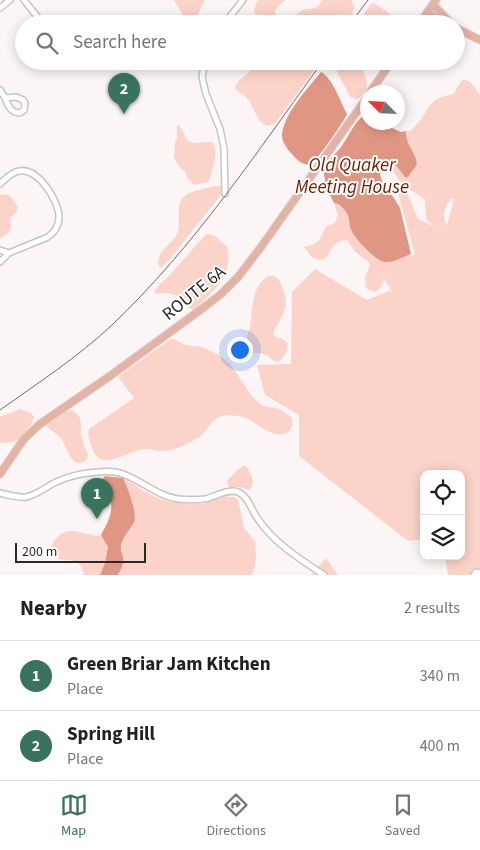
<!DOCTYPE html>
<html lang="en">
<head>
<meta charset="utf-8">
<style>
	body { margin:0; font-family:"Source Sans 3",sans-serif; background:#f6f6f6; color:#202124 }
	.controls { position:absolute; right:15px; bottom:15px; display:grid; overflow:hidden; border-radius:10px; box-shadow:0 2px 12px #0003 }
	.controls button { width:45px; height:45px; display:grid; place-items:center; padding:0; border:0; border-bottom:1px solid #e0e0e0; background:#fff; color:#202124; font:25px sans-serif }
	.compass { position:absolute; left:360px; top:85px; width:45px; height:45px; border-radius:50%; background:#fff; box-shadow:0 2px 12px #0003; rotate:294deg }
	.scale { position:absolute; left:15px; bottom:12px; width:131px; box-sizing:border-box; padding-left:5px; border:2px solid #2a2827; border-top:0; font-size:14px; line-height:18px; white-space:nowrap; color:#2a2827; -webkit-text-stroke:4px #fff; paint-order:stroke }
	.you { position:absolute; left:239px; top:349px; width:18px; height:18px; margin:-12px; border:4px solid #fff; border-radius:50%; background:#1a73e8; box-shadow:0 0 0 8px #1a73e833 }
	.badge { display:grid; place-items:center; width:32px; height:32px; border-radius:50%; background:#37735d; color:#fff; font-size:16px; font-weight:700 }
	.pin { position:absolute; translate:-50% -41px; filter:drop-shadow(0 1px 2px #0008) }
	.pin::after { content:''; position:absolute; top:26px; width:18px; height:15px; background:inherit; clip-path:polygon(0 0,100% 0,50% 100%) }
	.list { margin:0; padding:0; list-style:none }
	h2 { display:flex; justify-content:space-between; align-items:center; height:65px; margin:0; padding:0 20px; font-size:21px }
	h2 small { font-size:16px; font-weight:400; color:#757577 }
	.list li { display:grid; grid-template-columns:32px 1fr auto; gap:15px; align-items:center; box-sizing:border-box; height:70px; padding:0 20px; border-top:1px solid #e0e0e0 }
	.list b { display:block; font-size:19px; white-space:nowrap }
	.list p { margin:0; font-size:16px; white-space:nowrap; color:#757577 }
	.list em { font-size:16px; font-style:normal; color:#757577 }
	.icon { flex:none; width:28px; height:28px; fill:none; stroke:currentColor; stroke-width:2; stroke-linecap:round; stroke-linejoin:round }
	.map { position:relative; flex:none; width:480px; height:575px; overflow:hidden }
	.search { position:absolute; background:#fff; box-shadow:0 2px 12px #0003; left:15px; right:15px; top:15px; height:55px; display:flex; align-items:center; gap:12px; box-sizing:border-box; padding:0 18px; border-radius:28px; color:#757577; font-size:19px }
	.sheet { height:205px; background:#fff }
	nav { display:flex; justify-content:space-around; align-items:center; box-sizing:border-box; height:70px; border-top:1px solid #e0e0e0; background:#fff; font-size:14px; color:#757577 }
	nav a { display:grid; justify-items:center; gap:2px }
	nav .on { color:#37735d }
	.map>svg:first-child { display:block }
	.green { fill:#fbd3c8; fill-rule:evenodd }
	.water { fill:#df9682 }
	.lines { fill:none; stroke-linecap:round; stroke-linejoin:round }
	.minor-casing { stroke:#c8c4c3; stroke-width:8 }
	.major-casing { stroke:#d4d4d4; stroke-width:9 }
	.minor { stroke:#fff; stroke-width:5 }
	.major { stroke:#e6b2a4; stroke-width:7 }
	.rail { stroke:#706d6c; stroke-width:1 }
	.labels { text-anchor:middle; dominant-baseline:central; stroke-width:4; stroke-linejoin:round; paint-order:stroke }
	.street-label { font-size:18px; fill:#2a2827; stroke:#fff }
	.water-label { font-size:19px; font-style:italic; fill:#701b01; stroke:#fff }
</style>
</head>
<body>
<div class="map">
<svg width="480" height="575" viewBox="0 0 480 575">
	<rect width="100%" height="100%" fill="#fbf6f5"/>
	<path class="green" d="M174,0H205L194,23L186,20Z
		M258,0H286L281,3L275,11L276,16L281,21L289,22C293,19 297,13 301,11C310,7 317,12 322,0H351L355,7L347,24H264C255,16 251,12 258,0Z
		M374,3L405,24H357L371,4Z
		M257,61H321L276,122C259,136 255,106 247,98C243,94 238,92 235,88C237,80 240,80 246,75C250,71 254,66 257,61Z
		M334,61H359C365,76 374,88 357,99L350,97C345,85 336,74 334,61Z
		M463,80C473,80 474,89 480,95V575H448L445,556H461V474H424V539L408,541L299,456V415L265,395L257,365L291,364L292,292L315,269L367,300L391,290L384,279C381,286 381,290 374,292L366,288L365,277L370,265L369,262L355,252L347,240C332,241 333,249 325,259C313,262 310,255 304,247C306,246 309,246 312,245C320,242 323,233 326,226L335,223L338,215L334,203L340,204L347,211L350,219L351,231L378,259L384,262L394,260L415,254L398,193L406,190L418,219L433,226L426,219L425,200C416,192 406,189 399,180C396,176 395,173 391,171C387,169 386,170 383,170V164C394,161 398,167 403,176L410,172L416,167C416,151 404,144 406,131H411L422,118L429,106L435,100L441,97L454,94L459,84ZM452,198L454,199L447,225C441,215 445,206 452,198Z
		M178,124L188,141L193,143L212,142C219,151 214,161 212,171C210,176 211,178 208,182L194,185L187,177L185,171L181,169L177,163L174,157L175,142L177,138V127Z
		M215,186H220L223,188L222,193L214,204L199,222L170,259L162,267H159C155,251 171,246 177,234C182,224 175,208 182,199C188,190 206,189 215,186Z
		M6,194L11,197L18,207L16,213L10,218C12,230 11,232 0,238V195Z
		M206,234C217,235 215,237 223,243C228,246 228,250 228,256C230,279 209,295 194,310C185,307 183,299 175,295C167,291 161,295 154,293L159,285L168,277Z
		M269,276C275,275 278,278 281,284C291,307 284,312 273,333L275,337L280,338L287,342C288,347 288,350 285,354C276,370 272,356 261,353C259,353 256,353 253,353C250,348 247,344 247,338C247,334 250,330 250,326C253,309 251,285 269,276Z
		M172,338L185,345L202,347L219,355L230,364L252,396L259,403L263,406L280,409L292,418C293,423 292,429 288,432C275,442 254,420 243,417C235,415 225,414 217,418C208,423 206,435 196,439C187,444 174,451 164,451C157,451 151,449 145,449C128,450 100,474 92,448C90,441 87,436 89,429L134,398L119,378V376Z
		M21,409L32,414L34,417L32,423L20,439L13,442L0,443V417Z
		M71,410C81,414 81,420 81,430C81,437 84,448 88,454L87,460C72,470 69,452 63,442C59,435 52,431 46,426L47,422L64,412Z
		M243,466H246C251,474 256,482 250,490L240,487L232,488L229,487L227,481L238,469Z
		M123,478C132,482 140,490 150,494C164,502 184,505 200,504C213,504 225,492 238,499L244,528L255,541L256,554L255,566L252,575H118C121,569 124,563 122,556C122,553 120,551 120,548C120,539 129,531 133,524C139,513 127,488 123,478Z
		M75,531L96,536L101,535C103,538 107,542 107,546C109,555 104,567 100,575H84C80,552 62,565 53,556C46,549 56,536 63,533C66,531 71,531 75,531Z
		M326,558L338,575H311Z"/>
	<path class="water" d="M321,72C332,77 341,103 347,114C345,120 316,162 311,164C304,167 296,159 292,154C287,149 281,140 282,134C286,110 307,90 321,72Z
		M364,115L367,116L368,122L381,123L401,132L406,131C404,143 420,158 416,166C414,170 410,172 409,176L406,178C398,170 396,159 383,164L380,175L384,186L394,198L400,208L411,254C403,257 393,263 385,262C377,262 354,238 351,230C348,221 351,217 344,209C340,205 340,204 334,203L326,187L323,168C328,160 335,155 341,147C349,136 353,124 364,115Z
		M105,476L123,478C127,486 138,514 134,522C130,530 123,536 121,545C120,550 122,553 123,557C124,564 121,569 118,575H100L105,563L108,547L101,535C108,522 115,510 109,496C106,490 103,486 101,481Z"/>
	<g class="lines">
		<defs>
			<path id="minor" d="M24,0L43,24
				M0,8L10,0
				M224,24L243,0
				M205,61L202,77L206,94L220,129L224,148L225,194
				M0,90L5,98
				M16,97L23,100L25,103L24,110L20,113C11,113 8,106 5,98Z
				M0,184C5,179 12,172 19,171C38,167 59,201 59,217C59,226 55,232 48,237L9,253L0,262
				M0,250L9,253
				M0,493C8,495 17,498 26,497C37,495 46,487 56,482C69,476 83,473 97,472C106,471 115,471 123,474C142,481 158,496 178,499C187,500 197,500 205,499C215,497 228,488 238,492C249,497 251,510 258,519C274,543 300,559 324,575
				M474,575L476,572L480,573"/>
			<path id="major" d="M433,4L451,24
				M427,13L448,24
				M419,24L436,0
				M456,28L480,40
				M370,92L392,61
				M0,474L24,439L40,424L110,376L203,308L221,294L238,277L261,247L368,96"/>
		</defs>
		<use href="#minor" class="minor-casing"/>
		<use href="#major" class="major-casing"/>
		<use href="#minor" class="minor"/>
		<use href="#major" class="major"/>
		<path class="rail" d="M350,24L368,0
			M0,410C38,383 78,357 112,325C194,247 257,152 323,61"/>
	</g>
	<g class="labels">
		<g class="street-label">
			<text transform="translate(194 293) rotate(-39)">ROUTE 6A</text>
		</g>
		<g class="water-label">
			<text x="352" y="165">Old Quaker<tspan x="352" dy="22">Meeting House</tspan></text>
		</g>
	</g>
</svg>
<div class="controls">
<button><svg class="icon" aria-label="locate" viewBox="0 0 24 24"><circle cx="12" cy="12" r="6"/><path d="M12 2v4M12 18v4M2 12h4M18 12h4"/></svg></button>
<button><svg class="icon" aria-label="layers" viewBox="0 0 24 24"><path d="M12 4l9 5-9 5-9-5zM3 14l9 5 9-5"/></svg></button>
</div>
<svg class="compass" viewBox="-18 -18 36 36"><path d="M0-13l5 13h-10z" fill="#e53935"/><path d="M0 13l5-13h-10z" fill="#757577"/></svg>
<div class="scale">200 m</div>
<div class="you"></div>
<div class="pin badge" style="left:97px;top:519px">1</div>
<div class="pin badge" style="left:124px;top:114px">2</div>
<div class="search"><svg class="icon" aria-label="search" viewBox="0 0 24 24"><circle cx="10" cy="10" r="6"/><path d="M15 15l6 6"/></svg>Search here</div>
</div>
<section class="sheet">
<h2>Nearby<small>2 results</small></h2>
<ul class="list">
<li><span class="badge">1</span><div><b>Green Briar Jam Kitchen</b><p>Place</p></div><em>340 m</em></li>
<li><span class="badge">2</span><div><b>Spring Hill</b><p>Place</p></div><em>400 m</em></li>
</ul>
</section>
<nav>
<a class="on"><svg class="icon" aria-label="map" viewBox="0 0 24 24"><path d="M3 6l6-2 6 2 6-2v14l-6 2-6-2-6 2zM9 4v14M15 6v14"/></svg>Map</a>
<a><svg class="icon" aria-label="directions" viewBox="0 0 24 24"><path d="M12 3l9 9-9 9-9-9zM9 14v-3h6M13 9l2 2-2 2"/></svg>Directions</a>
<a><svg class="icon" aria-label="saved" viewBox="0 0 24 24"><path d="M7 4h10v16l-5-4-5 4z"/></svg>Saved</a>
</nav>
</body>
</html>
